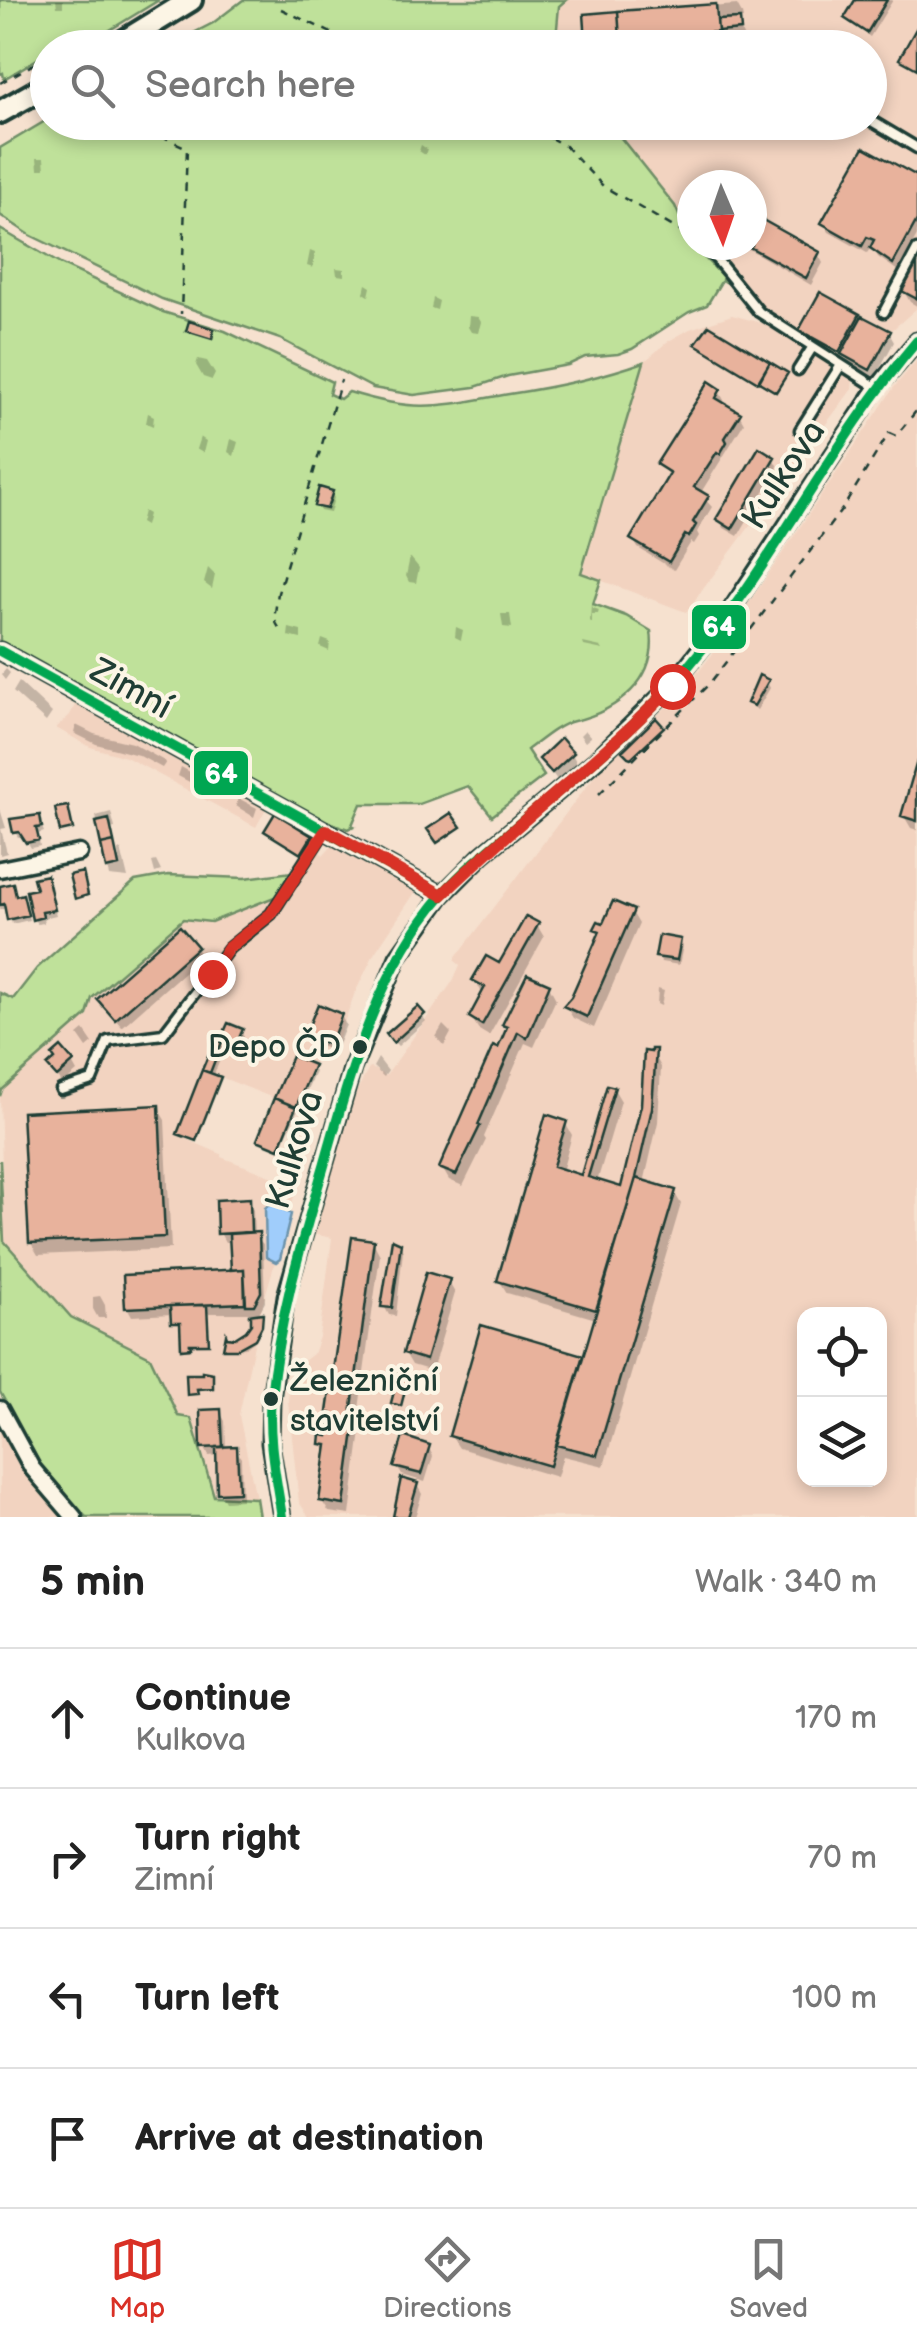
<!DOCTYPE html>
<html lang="en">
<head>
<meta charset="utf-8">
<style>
	body { margin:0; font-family:"Balsamiq Sans",sans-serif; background:#f2f2f2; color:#222 }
	.controls { position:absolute; right:30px; bottom:30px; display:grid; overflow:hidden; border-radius:20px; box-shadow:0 5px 15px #0003 }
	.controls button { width:90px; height:90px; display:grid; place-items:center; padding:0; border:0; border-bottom:2px solid #e0e0e0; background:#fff; color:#222; font:50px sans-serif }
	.compass { position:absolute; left:677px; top:170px; width:90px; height:90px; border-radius:50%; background:#fff; box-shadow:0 5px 15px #0003; rotate:178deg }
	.stop { position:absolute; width:30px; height:30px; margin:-22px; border:8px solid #d93025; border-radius:50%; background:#fff }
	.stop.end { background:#d93025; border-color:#fff; box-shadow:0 2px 10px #0008 }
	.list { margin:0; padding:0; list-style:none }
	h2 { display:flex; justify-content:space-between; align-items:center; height:130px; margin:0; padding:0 40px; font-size:42px }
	h2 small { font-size:32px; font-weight:400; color:#767676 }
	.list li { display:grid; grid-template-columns:65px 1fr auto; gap:30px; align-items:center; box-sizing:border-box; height:140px; padding:0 40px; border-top:2px solid #e0e0e0 }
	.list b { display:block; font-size:38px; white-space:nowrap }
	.list p { margin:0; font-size:32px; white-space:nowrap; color:#767676 }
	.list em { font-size:32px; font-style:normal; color:#767676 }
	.icon { flex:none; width:55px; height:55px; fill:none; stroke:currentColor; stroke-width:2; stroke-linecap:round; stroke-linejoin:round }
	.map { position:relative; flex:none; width:917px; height:1517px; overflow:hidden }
	.search { position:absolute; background:#fff; box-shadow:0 5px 15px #0003; left:30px; right:30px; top:30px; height:110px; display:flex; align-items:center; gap:25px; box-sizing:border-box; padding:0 35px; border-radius:55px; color:#767676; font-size:38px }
	.sheet { height:690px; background:#fff }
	nav { display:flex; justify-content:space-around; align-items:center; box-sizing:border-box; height:140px; border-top:2px solid #e0e0e0; background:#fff; font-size:28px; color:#767676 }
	nav a { display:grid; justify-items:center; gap:5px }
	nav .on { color:#d93025 }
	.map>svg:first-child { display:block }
	.built { fill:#f2d3c0; fill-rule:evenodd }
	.green { fill:#bfe19a; stroke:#6f8f67; stroke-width:2.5 }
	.water { fill:#a0cdfb; stroke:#6c93ab; stroke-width:2.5 }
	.shadow { fill:#0003 }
	.building { fill:#e8b29c; stroke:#1f3d34; stroke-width:2.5 }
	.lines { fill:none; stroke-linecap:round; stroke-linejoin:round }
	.lane-casing { stroke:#1f3d34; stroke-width:15 }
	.street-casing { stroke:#1f3d34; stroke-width:21 }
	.secondary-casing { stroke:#1f3d34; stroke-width:28 }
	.path { stroke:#1f3d34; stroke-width:2.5; stroke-dasharray:8 8; stroke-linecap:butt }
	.lane { stroke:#fcf5e5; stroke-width:8 }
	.street { stroke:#fcf5e5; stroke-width:14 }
	.secondary { stroke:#fcf5e5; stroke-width:20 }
	.bus-1-casing { stroke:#fcf5e5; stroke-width:18 }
	.bus-1 { stroke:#00a651; stroke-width:10 }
	.route { stroke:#d93025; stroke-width:12 }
	.bus-dot { fill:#1f3d34; stroke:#fcf5e5; stroke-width:4 }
	.labels { text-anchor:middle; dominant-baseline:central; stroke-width:8; stroke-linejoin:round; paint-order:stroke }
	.bus-label { font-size:32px; fill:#1f3d34; stroke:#fcf5e5; text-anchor:end }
	.street-label { font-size:35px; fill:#1f3d34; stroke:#fcf5e5 }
	.line-badge { stroke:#fcf5e5; stroke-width:4 }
	.badge-label { font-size:28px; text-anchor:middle; font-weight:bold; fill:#fff }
</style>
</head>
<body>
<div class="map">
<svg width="917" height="1517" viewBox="0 0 917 1517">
	<rect width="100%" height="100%" fill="#f6e1cf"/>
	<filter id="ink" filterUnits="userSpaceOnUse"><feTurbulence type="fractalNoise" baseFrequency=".01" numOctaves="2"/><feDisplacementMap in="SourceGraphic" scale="20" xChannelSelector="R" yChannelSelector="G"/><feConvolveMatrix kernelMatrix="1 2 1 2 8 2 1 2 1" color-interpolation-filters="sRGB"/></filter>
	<g filter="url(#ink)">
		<path class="built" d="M537,0H917V308L891,331L870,370L865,367L863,369L767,311L718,253L707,260L695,245H752V185H692V240L675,206L609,123L870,122V48L561,47Z
			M732,315L769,325L853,377L852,389L686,612L581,573L644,362L667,342L690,329Z
			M917,360V1517H309L299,1502L288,1401L291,1371L313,1354L319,1337L332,1238L313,1234L352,1099L370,1067L386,1076L453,981L460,965L454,960L596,774L684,690L726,637L895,386ZM804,1314H880V1480H804Z
			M79,697L269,803L256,827L126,757L90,747L56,728L70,715Z
			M310,846L324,855L332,846L416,891L374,954L354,995L331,1059L318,1054L296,1107L203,1070L177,1135L221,1154V1157L297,1186L262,1307L239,1415L256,1498L214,1497L192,1418L178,1416L150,1357L71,1317L4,1241L0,1096L2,1090L92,998L183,919L211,922L277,896Z
			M0,1422L36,1486L67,1517H0Z"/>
		<path class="green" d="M0,0H159L95,39H78L68,45L64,42L55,47L48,48L47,53L4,79L3,73L0,74Z
			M243,0H566L559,6L556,39L561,47H174L180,40L213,23Z
			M47,120L609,123L675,206L692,245L731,285L722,280L707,305L689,312L632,349L618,354L585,357L568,365L508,376L475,387L414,395L373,388L280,339L162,299L30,235L0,215V148Z
			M0,229L62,265L163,312L225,331L332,382L329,394L340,399L349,392C420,414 439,406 509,394C556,387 599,378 644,362L581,573L601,580L593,604L626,616L651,631C658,680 617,711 574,721C557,725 541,740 527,750L544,776L492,816L468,786L419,804H361L352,825L354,826L348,829L323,820L0,646Z
			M292,872L277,896L211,922L183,919L92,998L87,1015L2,1090L0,1096V993L13,999L37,968L135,881L168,875L245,878Z
			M0,1160L4,1241L71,1317L150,1357L178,1416L191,1418L214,1496L256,1498L259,1517H86L50,1481L0,1392Z"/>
		<path class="water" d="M272,1202L291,1214L280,1259L276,1262L266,1257L265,1208Z"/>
		<path class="shadow" d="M56,0H63V7H57Z
			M858,0H893L870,37L846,18Z
			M737,5L742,14L743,19H737L744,39L627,48H592L588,41L586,16Z
			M676,122H702L707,129L701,139Z
			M421,145L427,149L425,155L419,151Z
			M37,158H44L45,169H38Z
			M917,179V236L898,271L878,257L872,246L867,253L829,232L824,223Z
			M742,245L818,254L823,263L811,285Z
			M310,251L315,253L313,268L307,266Z
			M917,266V306L910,302L903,290Z
			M336,268L344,269V276L337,275Z
			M366,284L371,287L369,296L364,293Z
			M433,298L439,301L437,310L431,308Z
			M469,316L478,317L481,322L478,333L471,332L468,327Z
			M858,316L862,322L889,333L894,342L875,377L849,363L846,357L807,339L802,330Z
			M198,359L207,361L215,374L212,380L203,377L196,365Z
			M719,391L724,400L722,404L739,414L744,423L700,494L712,507L697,532L699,536L694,544L691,542L674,570L638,548L633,539L670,477L659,464Z
			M148,413L154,416L153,426L146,423Z
			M200,437L206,441L203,453L196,449Z
			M231,439L238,442L234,456L228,452Z
			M773,458L778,467L738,536L724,528L719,519Z
			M331,493L334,498L330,513L320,511L317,505Z
			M143,511L148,514L145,526L140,523Z
			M410,557L419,568L416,583L409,582L406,576Z
			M208,568L215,575L212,589L204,583Z
			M591,603L593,608L599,610L598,614H592V623L590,621Z
			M501,614H510L512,628L503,627Z
			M456,627L463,630L461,640L455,637Z
			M289,628L301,631V639L288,636Z
			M322,639L330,642L329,651L320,647Z
			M583,643L601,647L603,650L584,646Z
			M6,669L10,673L5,680L1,675Z
			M19,682L52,713L46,722L13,692Z
			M767,682L770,688L757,710L750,703Z
			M76,725L94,734L132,743L166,762L162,768L138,755L96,744L74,733Z
			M662,728L633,759L625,751Z
			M585,730L591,737L585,742L580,735Z
			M572,754L579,767L560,784L542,759Z
			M181,767L225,791L222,799L178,776Z
			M917,770V830L911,828L904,816Z
			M238,798L257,808L254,817L236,806Z
			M0,809L6,828L1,829L7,853L0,855Z
			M111,812L115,828L110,829L115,863H119L118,850L121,849L128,878L109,876L96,816Z
			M38,818L44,832L38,834L40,846L31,848L24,836L18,837L15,832Z
			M156,861L161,871L155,873L152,862Z
			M46,878L56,915L43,918L44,923L37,924L34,919L39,891Z
			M0,889L25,902L29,920L12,924L7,909H0Z
			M632,912L639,924L594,1028L573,1018L566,1007L573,999L601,935L597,929Z
			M537,925L544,937L489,1036L479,1030L471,1017L482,993L475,980L500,967Z
			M680,941L683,946L679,965L661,962L658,956Z
			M196,948L201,957L122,1027L105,1008Z
			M549,986L556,999L534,1047L525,1043L484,1137L486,1140L463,1186L449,1180L442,1168L499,1051L508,1031L505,1025Z
			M658,989L664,991L661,1006L657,1004Z
			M418,1010L426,1021L398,1046L392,1040Z
			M341,1016L346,1025L335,1052L313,1043L308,1034Z
			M443,1025L451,1033L444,1046L436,1037Z
			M84,1030L93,1043L87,1048L78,1035Z
			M241,1031L244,1037L239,1049L227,1045L224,1039Z
			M221,1044L224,1050L213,1077L220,1081L196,1141L180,1134Z
			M654,1054L661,1067L658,1122L644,1183L674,1192L681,1204L604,1466L563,1456L557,1477L459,1448L451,1436L483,1328L585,1359L596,1319L507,1293L499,1280L565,1123L572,1135L562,1172L582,1178L614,1089L621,1101L597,1182L623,1190Z
			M378,1058L388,1071L384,1077L373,1067Z
			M72,1063L77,1072L63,1084L56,1075Z
			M312,1067L315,1072L280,1149L261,1142Z
			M158,1108L165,1120L171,1249L38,1255L31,1243Z
			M248,1201L253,1210L254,1235L263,1244L265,1302L259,1313H207L208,1345L190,1346V1350H185L182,1324H174L173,1314L132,1316L127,1307L234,1272L232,1242H225L220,1233Z
			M373,1242L380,1255L357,1424L361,1431L350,1515L329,1512L321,1500L328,1453L322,1443L330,1439L333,1418L329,1411Z
			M398,1243L403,1251L396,1316L389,1315L384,1306Z
			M448,1281L455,1293L432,1371L412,1365L405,1353Z
			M100,1296L105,1305L106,1318H98L93,1309V1297Z
			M262,1316V1329L255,1341L245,1348L226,1350L244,1337Z
			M220,1412L225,1421L226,1449H235L241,1458L242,1500L225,1501L220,1492L218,1455L209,1456L204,1447Z
			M428,1447L433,1456L425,1482L402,1475L396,1466Z
			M417,1485L422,1494L415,1517H396Z"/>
		<path class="building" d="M855,0H887L867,33L844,18Z
			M716,4L718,32L620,39L618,11Z
			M618,11L620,39L586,42L584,14Z
			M740,19L741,30L718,32L717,20Z
			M917,27V69L899,59Z
			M864,147L917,176V220L893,264L870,248L874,240L867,237L862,246L821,223Z
			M752,214L820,252L806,278L746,245H752Z
			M917,259V299L900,290Z
			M820,292L860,314L839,352L799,330Z
			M862,316L891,331L870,370L841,354Z
			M189,321L214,329L212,339L186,331Z
			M709,325L770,362L758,382L695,344Z
			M770,362L788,373L776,392L759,382Z
			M709,381L721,389L716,398L741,413L725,438L727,442L720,454L717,452L694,487L709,496L693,522L696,525L689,537L685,535L669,562L630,539L670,473L656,464Z
			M759,447L775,457L732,529L716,519Z
			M319,487L333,491L327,509L314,506Z
			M759,675L769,680L754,706L747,703Z
			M656,718L664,727L631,758L628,757L622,751Z
			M561,738L574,753L552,773L539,759Z
			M917,761V821L901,816Z
			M68,806L73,829L60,832L55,808Z
			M275,813L312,836L301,854L264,831Z
			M451,813L461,827L437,843L427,829Z
			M40,815L42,827L36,828L39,840L26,843L19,832L13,833L10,819Z
			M109,819L114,842L101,845L96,822Z
			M114,842L119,866L106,869L101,845Z
			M83,872L88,895L75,899L69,875Z
			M47,875L55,910L42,912L43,917L32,920L26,891L36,889L33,878Z
			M13,883L16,896L23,894L28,915L7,920L4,904L0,905V886Z
			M613,901L634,910L587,1017L563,1006L571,997L600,931L594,929L598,921L603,923Z
			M526,916L539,923L482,1025L469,1017L485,987L472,980L486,956L499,963Z
			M180,926L198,947L115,1020L97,999Z
			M659,935L681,939L677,960L655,957Z
			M527,974L550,984L527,1038L518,1032L478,1125L480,1126L456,1175L439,1168L493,1046L498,1048L507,1027L502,1025Z
			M318,1004L342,1014L330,1045L305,1035Z
			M418,1006L425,1014L393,1043L386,1034Z
			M228,1023L243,1029L236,1045L221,1039Z
			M215,1039L222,1042L210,1073L202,1070Z
			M61,1047L74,1062L57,1077L47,1066L55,1059L52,1055Z
			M651,1049H656L652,1108L636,1178L596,1310L497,1281L546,1114L567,1121L553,1166L581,1175L607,1085L615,1087L588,1177L621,1187L641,1105L644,1051L651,1052Z
			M292,1056L314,1065L296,1107L274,1098Z
			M202,1070L221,1077L196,1141L177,1134Z
			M274,1098L296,1107L279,1149L257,1140Z
			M159,1105L165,1237L29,1243L22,1112Z
			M636,1178L676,1190L597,1455L557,1445Z
			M250,1198L251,1232L217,1234L216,1200Z
			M259,1232L261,1292L254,1305H246L244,1269L231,1270L229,1234Z
			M352,1237L374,1240L351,1415L356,1416L344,1505L319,1501L327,1445L320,1444L321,1435L328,1436L331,1413L327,1412Z
			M392,1239L401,1243L392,1308L381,1307Z
			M244,1269L245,1303L125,1308L123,1275Z
			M426,1272L450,1279L426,1360L403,1353Z
			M207,1305L209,1344H190L191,1348L181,1349L180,1323H171L170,1306Z
			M263,1313L262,1326L255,1339L237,1349H223L226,1334L227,1337L235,1338L246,1331L251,1324V1316L248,1315Z
			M481,1325L583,1355L550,1466L449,1436Z
			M202,1371L213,1373V1388L197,1389L198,1394L187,1395L186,1374H202Z
			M399,1372L409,1375L401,1406L391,1403Z
			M221,1409L223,1447L201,1448L200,1410Z
			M403,1436L430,1445L421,1474L394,1467Z
			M237,1446L239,1492L217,1493L216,1447Z
			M401,1478L418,1483L408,1517H393Z"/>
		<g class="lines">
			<defs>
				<path id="lane" d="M870,120L917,148
					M705,245L759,312L876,387
					M884,312L917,250
					M798,370L812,348
					M800,430L841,365
					M61,1090L92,1080L108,1041L163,1034L229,948L271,914L325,830"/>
				<path id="street" d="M0,651L442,895
					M0,869L79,853
					M0,1409L32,1468L74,1517
					M282,1517L270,1443L271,1399L286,1296L352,1069L398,957L442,895L482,855L596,760L672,685L729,613L877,388L917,341"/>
				<path id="secondary" d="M113,48L191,0
					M0,112L48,85"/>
			</defs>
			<use href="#lane" class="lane-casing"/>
			<use href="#street" class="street-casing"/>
			<use href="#secondary" class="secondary-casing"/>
			<path class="path" d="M281,9L363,48
				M60,48L72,37
				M84,48L102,37
				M0,83L48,56
				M132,122L187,148L181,314
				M522,122L565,146L603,186L692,238
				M279,628L274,619L278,593L341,380
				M599,794L710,683L843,508L889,433L896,436L917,410
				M355,1424L383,1430"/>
			<use href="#lane" class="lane"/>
			<use href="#street" class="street"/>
			<use href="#secondary" class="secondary"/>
			<defs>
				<path id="bus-1" d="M0,651L442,895
					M282,1517C276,1477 267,1438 271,1397C279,1318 301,1245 323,1169C350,1074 377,970 443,894C469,864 502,839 532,813C581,773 629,732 672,685C766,581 826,448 917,341"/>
			</defs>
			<use href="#bus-1" class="bus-1-casing"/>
			<use href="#bus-1" class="bus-1"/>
		</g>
	</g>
	<g class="lines" filter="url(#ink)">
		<path class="route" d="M212,974L228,948L271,914L326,830L442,895C516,822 601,761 672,686"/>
	</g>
	<g class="bus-dot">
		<circle cx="360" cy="1047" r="9"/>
		<circle cx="271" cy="1399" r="9"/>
	</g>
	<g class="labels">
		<g class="bus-label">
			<text x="341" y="1047">Depo ČD</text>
			<text x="290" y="1381" text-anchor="start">Železniční<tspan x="290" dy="40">stavitelství</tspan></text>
		</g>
		<g class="street-label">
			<text transform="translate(784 475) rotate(-57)">Kulkova</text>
			<text transform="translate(131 689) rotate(29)">Zimní</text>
			<text transform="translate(295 1150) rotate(-73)">Kulkova</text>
		</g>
	</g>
	<g class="line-badge">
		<rect x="690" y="603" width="58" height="48" rx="10" fill="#00a651"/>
		<rect x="192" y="749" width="58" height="48" rx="10" fill="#00a651"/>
	</g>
	<g class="badge-label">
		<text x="719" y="636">64</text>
		<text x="221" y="783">64</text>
	</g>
</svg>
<div class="controls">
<button><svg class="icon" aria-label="locate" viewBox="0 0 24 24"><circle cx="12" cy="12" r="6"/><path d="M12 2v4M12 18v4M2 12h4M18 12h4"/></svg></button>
<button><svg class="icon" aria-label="layers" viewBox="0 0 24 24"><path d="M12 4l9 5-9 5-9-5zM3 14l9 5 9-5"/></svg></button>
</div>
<svg class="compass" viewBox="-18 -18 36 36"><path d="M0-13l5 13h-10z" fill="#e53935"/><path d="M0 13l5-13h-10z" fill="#767676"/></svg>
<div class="stop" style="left:672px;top:686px"></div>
<div class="stop end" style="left:212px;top:974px"></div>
<div class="search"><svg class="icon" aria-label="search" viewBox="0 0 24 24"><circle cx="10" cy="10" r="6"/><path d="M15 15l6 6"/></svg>Search here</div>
</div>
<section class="sheet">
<h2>5 min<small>Walk · 340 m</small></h2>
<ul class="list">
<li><svg class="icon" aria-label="ahead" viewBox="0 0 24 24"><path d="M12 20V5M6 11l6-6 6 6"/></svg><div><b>Continue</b><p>Kulkova</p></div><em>170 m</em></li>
<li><svg class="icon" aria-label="right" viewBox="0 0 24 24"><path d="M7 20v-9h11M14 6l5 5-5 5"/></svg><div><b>Turn right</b><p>Zimní</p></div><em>70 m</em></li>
<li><svg class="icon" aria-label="left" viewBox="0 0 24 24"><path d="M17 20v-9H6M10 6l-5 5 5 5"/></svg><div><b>Turn left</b></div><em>100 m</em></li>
<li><svg class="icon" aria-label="arrive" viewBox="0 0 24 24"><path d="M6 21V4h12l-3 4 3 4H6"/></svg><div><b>Arrive at destination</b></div></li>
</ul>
</section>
<nav>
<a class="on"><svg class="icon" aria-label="map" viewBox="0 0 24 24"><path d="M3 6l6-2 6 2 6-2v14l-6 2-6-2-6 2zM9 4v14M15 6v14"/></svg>Map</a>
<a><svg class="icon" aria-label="directions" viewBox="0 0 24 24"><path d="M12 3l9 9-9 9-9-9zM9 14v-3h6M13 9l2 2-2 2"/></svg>Directions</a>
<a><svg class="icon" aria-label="saved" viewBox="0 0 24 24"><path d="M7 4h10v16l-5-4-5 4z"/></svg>Saved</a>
</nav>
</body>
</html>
